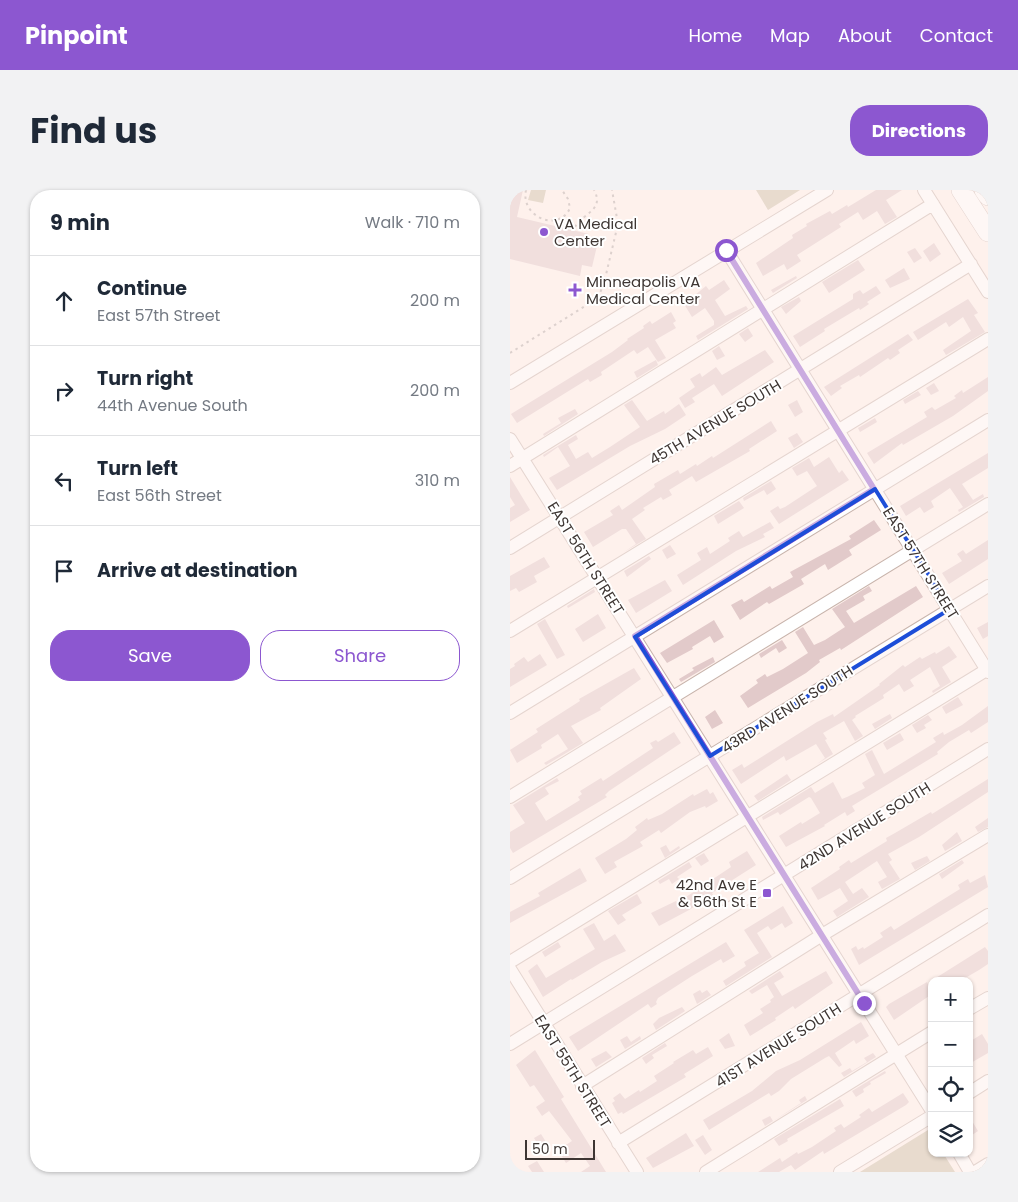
<!DOCTYPE html>
<html lang="en">
<head>
<meta charset="utf-8">
<style>
	body { margin:0; font-family:Poppins,sans-serif; background:#f2f2f3; color:#1f2937 }
	.controls { position:absolute; right:15px; bottom:15px; display:grid; overflow:hidden; border-radius:10px; box-shadow:0 1px 4px #0004 }
	.controls button { width:45px; height:45px; display:grid; place-items:center; padding:0; border:0; border-bottom:1px solid #e0e1e3; background:#fff; color:#1f2937; font:25px sans-serif }
	.scale { position:absolute; left:15px; bottom:12px; width:70px; box-sizing:border-box; padding-left:5px; border:2px solid #3e3633; border-top:0; font-size:14px; line-height:18px; white-space:nowrap; color:#3e3633; -webkit-text-stroke:4px #fff; paint-order:stroke }
	.stop { position:absolute; width:15px; height:15px; margin:-11px; border:4px solid #8c57d0; border-radius:50%; background:#fff }
	.stop.end { background:#8c57d0; border-color:#fff; box-shadow:0 1px 5px #0008 }
	.list { margin:0; padding:0; list-style:none }
	h2 { display:flex; justify-content:space-between; align-items:center; height:65px; margin:0; padding:0 20px; font-size:21px }
	h2 small { font-size:16px; font-weight:400; color:#747a83 }
	.list li { display:grid; grid-template-columns:32px 1fr auto; gap:15px; align-items:center; box-sizing:border-box; height:90px; padding:0 20px; border-top:1px solid #e0e1e3 }
	.list b { display:block; font-size:19px; white-space:nowrap }
	.list p { margin:0; font-size:16px; white-space:nowrap; color:#747a83 }
	.list em { font-size:16px; font-style:normal; color:#747a83 }
	.actions { display:flex; gap:10px; padding:15px 20px }
	.actions a { flex:1; padding:11px 0; border:1px solid #8c57d0; border-radius:20px; text-align:center; font-size:18px; color:#8c57d0 }
	.actions .main { background:#8c57d0; color:#fff }
	.icon { flex:none; width:28px; height:28px; fill:none; stroke:currentColor; stroke-width:2; stroke-linecap:round; stroke-linejoin:round }
	.map { position:relative; flex:none; width:478px; height:982px; overflow:hidden; border-radius:20px }
	header { display:flex; align-items:center; gap:30px; box-sizing:border-box; height:70px; padding:0 25px; background:#8c57d0; color:#fff }
	header strong { font-size:24px }
	nav { display:flex; gap:28px; margin-inline-start:auto; font-size:18px }
	.intro { display:flex; align-items:center; justify-content:space-between; box-sizing:border-box; height:120px; padding:0 30px }
	h1 { margin:0; font-size:35px }
	.button { padding:12px 22px; border-radius:20px; background:#8c57d0; color:#fff; font-size:18px; font-weight:700 }
	main { display:flex; gap:30px; padding:0 30px }
	aside { flex:1; background:#fff; border-radius:20px; box-shadow:0 1px 4px #0004 }
	.map>svg:first-child { display:block }
	.green { fill:#cec0a9 }
	.building { fill:#e2caca }
	.lines { fill:none; stroke-linecap:round; stroke-linejoin:round }
	.minor-casing { stroke:#c8b4ac; stroke-width:14 }
	.highway-casing { stroke:#c8b4ac; stroke-width:20 }
	.path { stroke:#b6aba7; stroke-width:2; stroke-dasharray:2.5 4; stroke-linecap:butt }
	.minor { stroke:#fff; stroke-width:12 }
	.highway { stroke:#fff; stroke-width:19 }
	.route { stroke:#8c57d0; stroke-width:6 }
	.marked { fill:none; stroke:#1d4ed8; stroke-width:4; stroke-linejoin:round }
	.poi-dot { fill:#8c57d0; stroke:#fff; stroke-width:2 }
	.labels { text-anchor:middle; dominant-baseline:central; stroke-width:4; stroke-linejoin:round; paint-order:stroke }
	.poi-label { font-size:15px; fill:#3e3633; stroke:#fff; text-anchor:start }
	.street-label { font-size:15px; fill:#3e3633; stroke:#fff }
</style>
</head>
<body>
<header>
<strong>Pinpoint</strong>
<nav><a>Home</a><a>Map</a><a>About</a><a>Contact</a></nav>
</header>
<div class="intro"><h1>Find us</h1><a class="button">Directions</a></div>
<main>
<aside>
<h2>9 min<small>Walk · 710 m</small></h2>
<ul class="list">
<li><svg class="icon" aria-label="ahead" viewBox="0 0 24 24"><path d="M12 20V5M6 11l6-6 6 6"/></svg><div><b>Continue</b><p>East 57th Street</p></div><em>200 m</em></li>
<li><svg class="icon" aria-label="right" viewBox="0 0 24 24"><path d="M7 20v-9h11M14 6l5 5-5 5"/></svg><div><b>Turn right</b><p>44th Avenue South</p></div><em>200 m</em></li>
<li><svg class="icon" aria-label="left" viewBox="0 0 24 24"><path d="M17 20v-9H6M10 6l-5 5 5 5"/></svg><div><b>Turn left</b><p>East 56th Street</p></div><em>310 m</em></li>
<li><svg class="icon" aria-label="arrive" viewBox="0 0 24 24"><path d="M6 21V4h12l-3 4 3 4H6"/></svg><div><b>Arrive at destination</b></div></li>
</ul>
<div class="actions"><a class="main">Save</a><a>Share</a></div>
</aside>
<div class="map">
<svg width="478" height="982" viewBox="0 0 478 982">
	<rect width="100%" height="100%" fill="#fef1ec"/>
	<path class="green" d="M21,0H36L33,13L18,10Z
		M246,0H290L258,20Z
		M418,940L422,945V963H433L445,982H350Z"/>
	<path class="building" d="M0,0H13L7,27L79,44L76,54L87,56L82,77L72,75L70,86L0,69Z
		M366,0H392L376,10L387,27L375,34L367,21L353,30L348,22L329,34L331,37L287,65L291,71L277,80L274,74L253,86L246,73L283,48L282,45L297,36L296,34L320,21L322,24L337,15L338,17Z
		M424,53L431,64L420,72L413,61Z
		M405,58L412,68L404,73L397,62Z
		M348,70L355,80L319,103L312,92Z
		M394,78L400,89L380,98L375,90Z
		M286,86L287,88L263,103L261,100Z
		M214,90L220,99L205,110L215,126L236,116L238,119L188,150L186,146L204,135V131L195,118L182,127L174,114L196,96L199,100Z
		M366,96L371,103L357,112L359,114L350,120L349,118L314,139L315,141L290,157L283,146L343,109V104L350,100L353,104Z
		M289,107L291,111L276,124L271,117Z
		M458,109L468,123L464,125L475,142L436,165L433,160L461,141L453,127L439,137L436,132L408,150L403,142Z
		M161,122L166,131L163,133L166,138L145,150L156,168L148,172L138,157L127,164L124,160L91,182L92,185L80,192L78,189L7,233L1,224L102,162L118,150L117,149L134,138L133,136L140,131L142,134Z
		M238,138L243,146L235,152L229,144Z
		M398,144L403,150L388,160L390,163L380,170L378,168L350,187L349,185L330,196L332,198L321,206L314,197Z
		M209,156L215,166L207,170L202,161Z
		M255,160L264,172L212,206L204,194L182,208L185,212L175,218L169,208L185,197L180,189L190,183L192,187L206,177L212,185Z
		M146,170L148,175L127,188L124,182Z
		M478,187V201L443,226L393,255L392,253L364,274L357,263L417,227L414,222L422,217L425,220L446,208L444,206L452,200L453,203Z
		M424,193L429,201L421,205L416,198Z
		M408,201L411,205L395,214L393,210Z
		M122,210L137,231L154,221L155,224L169,214L176,225L155,239L120,256L47,300L39,288L60,276L48,257L34,267L33,265L66,245L68,249L58,255L66,269L78,262L82,268L100,257L130,237L114,215Z
		M287,210L293,222L285,227L278,215Z
		M65,219L68,224L34,246L33,244L51,233L48,228Z
		M365,228L367,232L350,242L348,238Z
		M261,231L267,241L239,259L240,261L186,292L182,286L159,300L162,305L153,310L151,307L133,318L135,320L122,329L136,349L114,362L126,354L116,339H112L83,357L74,342L103,325L100,321L109,315L112,320L145,297L144,294L168,280L170,284L186,274L187,276L202,266L203,268Z
		M287,243L293,252L284,258L278,248Z
		M478,263V278L452,294L463,310L473,304L474,307L449,322L448,320L453,317L440,298L421,311L424,317L414,323L410,317L396,326L390,316Z
		M319,267L329,283L332,280L339,290L269,334L260,321L268,316L270,319L275,317L307,296L297,281L287,286L282,278L299,268L304,277Z
		M0,287L20,320L0,332V318L5,315L0,307Z
		M261,291L266,299L257,305L254,300L234,311L233,308Z
		M229,311L234,318L208,334L204,326Z
		M364,330L371,340L339,360L342,365L318,380L315,374L291,389L294,394L259,414L257,412L230,430L221,415L232,409L234,412L260,396L262,399L283,387L280,382L341,349L339,346Z
		M260,332L264,338L253,344L255,347L226,361L173,395L167,385L191,370L187,363L197,357L200,364L220,351L218,348L229,341L233,347Z
		M478,350V369L439,394L432,383L452,371L447,364L453,360L456,364Z
		M160,355L166,364L157,369L152,360Z
		M139,366L141,369L117,387L114,381Z
		M34,367L40,377L24,386L27,392L9,402L6,398L0,401V386Z
		M155,390L162,401L126,423L118,410Z
		M359,396L362,401L353,406L355,410L336,421L344,433L406,396L413,407L331,460L330,458L309,470L310,472L296,483L238,518L230,506L248,493L246,490L255,484L257,487L273,479L298,463L285,442L293,437L304,455L315,450L335,437L322,419Z
		M84,399L85,402L58,418L57,416Z
		M88,424L96,438L73,452L65,439Z
		M35,429L55,465L47,469L27,434Z
		M204,430L214,447L204,453L200,446L182,457L183,459L157,473L150,463Z
		M478,432V446L473,449L467,438Z
		M272,450L277,458L269,463L266,458L251,468L249,464Z
		M439,456L447,467L432,477L441,492L423,503L422,501L430,496L420,477L400,490L404,496L394,502L389,494L373,505L374,508L345,526L346,527L342,530L353,546L345,551L334,531L313,543L317,549L315,550L323,564L307,574L315,568L306,554L276,571L274,566L231,594L222,580L232,574L234,578L307,532L323,524L324,527L370,495L369,494L393,475L395,477L410,467L412,469L425,462L426,464Z
		M30,464L37,475L0,497V479L5,476L4,474L14,467L18,472Z
		M203,467L205,472L171,492L169,489L184,480L182,478Z
		M124,478L131,489L90,518L91,520L61,536L73,553L36,575L34,573L58,559L48,544L31,555L32,558L7,573L0,560L28,542L26,539L70,511L69,509Z
		M448,507L453,515L436,524L432,517Z
		M478,516V532L461,543L459,540L439,552L427,562L428,564L342,616L345,621L337,626L335,622L314,635L315,636L276,657L269,646L291,632L292,634L310,623L301,608L299,607L270,625L268,622L253,630L252,627L301,597L305,603L323,592L332,609L337,607L355,598L352,593L365,585L355,564L362,560L374,584L426,552L423,548L433,542L434,545L452,535Z
		M205,520L213,533L202,539L195,527Z
		M380,524L382,528L365,539L362,534Z
		M418,525L422,530L414,535L416,538L407,543L402,535Z
		M164,542L171,553L99,601L95,605L97,607L3,663L0,658V642L15,633L3,615L47,588L49,591L35,598L39,604L25,613L36,631L70,610L68,607L72,604L70,601L91,588L93,591L143,558L140,553L146,550L148,552Z
		M390,543L394,550L377,560L373,553Z
		M277,584L281,590L248,611L244,606Z
		M478,589V602L409,647L378,664L382,670L379,672L390,689L372,699L368,692L377,687L367,671L335,692L343,704L352,698L359,707L327,727L323,721L338,711L330,698L308,710L301,698L330,679L329,677L339,670L341,673L377,651L376,648L385,643L421,622L422,624Z
		M197,599L200,604L203,602L208,611L196,618L195,616L180,622L151,643L149,640L130,652L133,656L104,672L107,677L95,684L85,668L116,649L127,640L125,637L137,628L138,630L152,624L183,604L184,606Z
		M478,628V637L468,642L465,637Z
		M447,642L452,651L435,661L432,655Z
		M156,655L160,662L169,656L170,658L155,668L150,658Z
		M237,661L246,675L202,703L203,705L179,720L149,736L141,723L166,711L167,713L221,677L219,672Z
		M194,663L199,671L191,676L185,668Z
		M417,666L420,671L405,680L401,673Z
		M452,670L454,673L432,689L429,684Z
		M179,672L182,677L167,687L169,689L162,694L159,689L150,694L148,691Z
		M70,678L77,691L0,733V722L30,706L28,703Z
		M475,685L478,697L349,775L341,759L346,756L348,760L353,757L354,759L373,747L370,743L381,736L384,740L450,699L448,695L458,689L460,693Z
		M127,704L132,713L112,725L116,730L108,735L98,721Z
		M273,716L283,733L275,738L272,733L261,740L258,736L247,743L262,767L216,796L213,791L236,776L234,772L249,763L234,740Z
		M84,733L94,751L105,744L116,761L92,772L62,790L61,789L33,807L18,781L27,774L36,788L85,759L73,739Z
		M48,752L51,757L35,767L32,762Z
		M216,752L225,766L213,773L211,769L182,786L148,808L146,812L147,814L141,818L138,814L68,861L59,847Z
		M475,757L478,761V774L469,780L450,791H421Z
		M270,781L274,787L264,793L272,806L316,781L323,793L285,819L283,816L265,828L266,830L240,846L234,835L253,823L250,819L261,812L260,810L264,807L257,795L242,804L239,801Z
		M417,792L422,804L384,830L376,817L379,814Z
		M190,800L192,803L197,800L201,805L187,814L183,804Z
		M172,817L175,821L146,840L143,834L149,828Z
		M351,832L359,846L346,854L344,850L325,863L332,875L329,877L319,866L315,868L281,889L269,901L261,906L259,903L199,940L193,930L242,901L266,881L290,870Z
		M219,843L225,856L215,859L209,850Z
		M472,844L478,854V863L459,874V852Z
		M117,846L121,852L130,846L131,849L115,859L110,850Z
		M155,853L157,856L142,865L144,868L136,874L132,868Z
		M198,857L203,866L174,884L176,887L113,924L112,922L108,924L102,913L105,911L103,908L110,903L115,909L129,900L130,902L147,891L144,886L164,873L163,872L183,860L186,864Z
		M25,860L54,907L51,909L96,982H71L80,976L71,963L56,973L48,960L62,951L39,921L32,926L26,917L35,911L24,895L20,897L6,875Z
		M96,861L102,867L86,877L81,869Z
		M363,863L366,867L334,887L331,883L340,878L342,881L357,872L354,868Z
		M375,881L376,883L360,892L361,894L353,899L354,902L346,907L342,901Z
		M393,903L399,912L396,915L314,964L313,961L285,980L281,975L269,982H248L270,968L272,972L287,962L288,964L302,957L326,941L324,938L331,934L334,938L351,927L349,925L359,918L362,922Z
		M295,906L297,910L255,936L252,930L260,926L263,931L291,913L289,910Z
		M330,909L334,916L277,949L278,951L269,956L264,949Z
		M459,926L468,941L459,947Z
		M176,943L184,956L143,978L136,968Z
		M31,944L36,952L29,956L24,948Z
		M193,945L202,960L195,965L185,950Z
		M27,971L34,982H22L18,976Z"/>
	<g class="lines">
		<defs>
			<path id="minor" d="M414,0L478,102
				M216,60L478,482
				M0,193L317,0
				M0,249L422,921
				M0,276L423,14
				M0,358L461,74
				M0,441L478,149
				M0,523L478,230
				M0,607L478,314
				M0,688L478,396
				M0,772L478,479
				M0,779L127,982
				M459,819L478,808
				M0,854L478,559
				M72,896L312,745L478,645
				M459,903L478,891
				M108,953L478,725
				M449,963L460,982
				M196,982L422,842
				M330,982L422,926
				M465,982L478,974"/>
			<path id="highway" d="M451,0L478,42
				M474,0L478,6"/>
		</defs>
		<use href="#minor" class="minor-casing"/>
		<use href="#highway" class="highway-casing"/>
		<path class="path" d="M16,0C10,27 49,43 60,18L58,9L52,0
			M65,37C73,23 95,20 84,0
			M0,163L88,108L94,93L108,34L102,0"/>
		<use href="#minor" class="minor"/>
		<use href="#highway" class="highway"/>
	</g>
	<g class="lines">
		<path class="route" d="M216,60L364,299L125,446L354,813"/>
	</g>
	<path d="M0 0H478V982H0ZM365,299L440,419L200,566L125,447Z" fill="#fef1ec" fill-opacity=".55" fill-rule="evenodd"/>
	<path class="marked" d="M365,299L440,419L200,566L125,447Z"/>
	<g class="poi-dot">
		<circle cx="34" cy="42" r="5"/>
		<path d="M62.5 92.5h5v5h5v5h-5v5h-5v-5h-5v-5h5z"/>
		<rect x="252" y="698" width="10" height="10" rx="2.5"/>
	</g>
	<g class="labels">
		<g class="poi-label">
			<text x="44" y="33">VA Medical<tspan x="44" dy="17">Center</tspan></text>
			<text x="76" y="91">Minneapolis VA<tspan x="76" dy="17">Medical Center</tspan></text>
			<text x="247" y="694" text-anchor="end">42nd Ave E<tspan x="247" dy="17">&amp; 56th St E</tspan></text>
		</g>
		<g class="street-label">
			<text transform="translate(205 232) rotate(-31)">45TH AVENUE SOUTH</text>
			<text transform="translate(76 368) rotate(58)">EAST 56TH STREET</text>
			<text transform="translate(411 373) rotate(58)">EAST 57TH STREET</text>
			<text transform="translate(277 519) rotate(-32)">43RD AVENUE SOUTH</text>
			<text transform="translate(354 636) rotate(-32)">42ND AVENUE SOUTH</text>
			<text transform="translate(268 855) rotate(-32)">41ST AVENUE SOUTH</text>
			<text transform="translate(63 881) rotate(58)">EAST 55TH STREET</text>
		</g>
	</g>
</svg>
<div class="controls">
<button>+</button>
<button>−</button>
<button><svg class="icon" aria-label="locate" viewBox="0 0 24 24"><circle cx="12" cy="12" r="6"/><path d="M12 2v4M12 18v4M2 12h4M18 12h4"/></svg></button>
<button><svg class="icon" aria-label="layers" viewBox="0 0 24 24"><path d="M12 4l9 5-9 5-9-5zM3 14l9 5 9-5"/></svg></button>
</div>
<div class="scale">50 m</div>
<div class="stop" style="left:216px;top:60px"></div>
<div class="stop end" style="left:354px;top:813px"></div>
</div>
</main>
</body>
</html>
